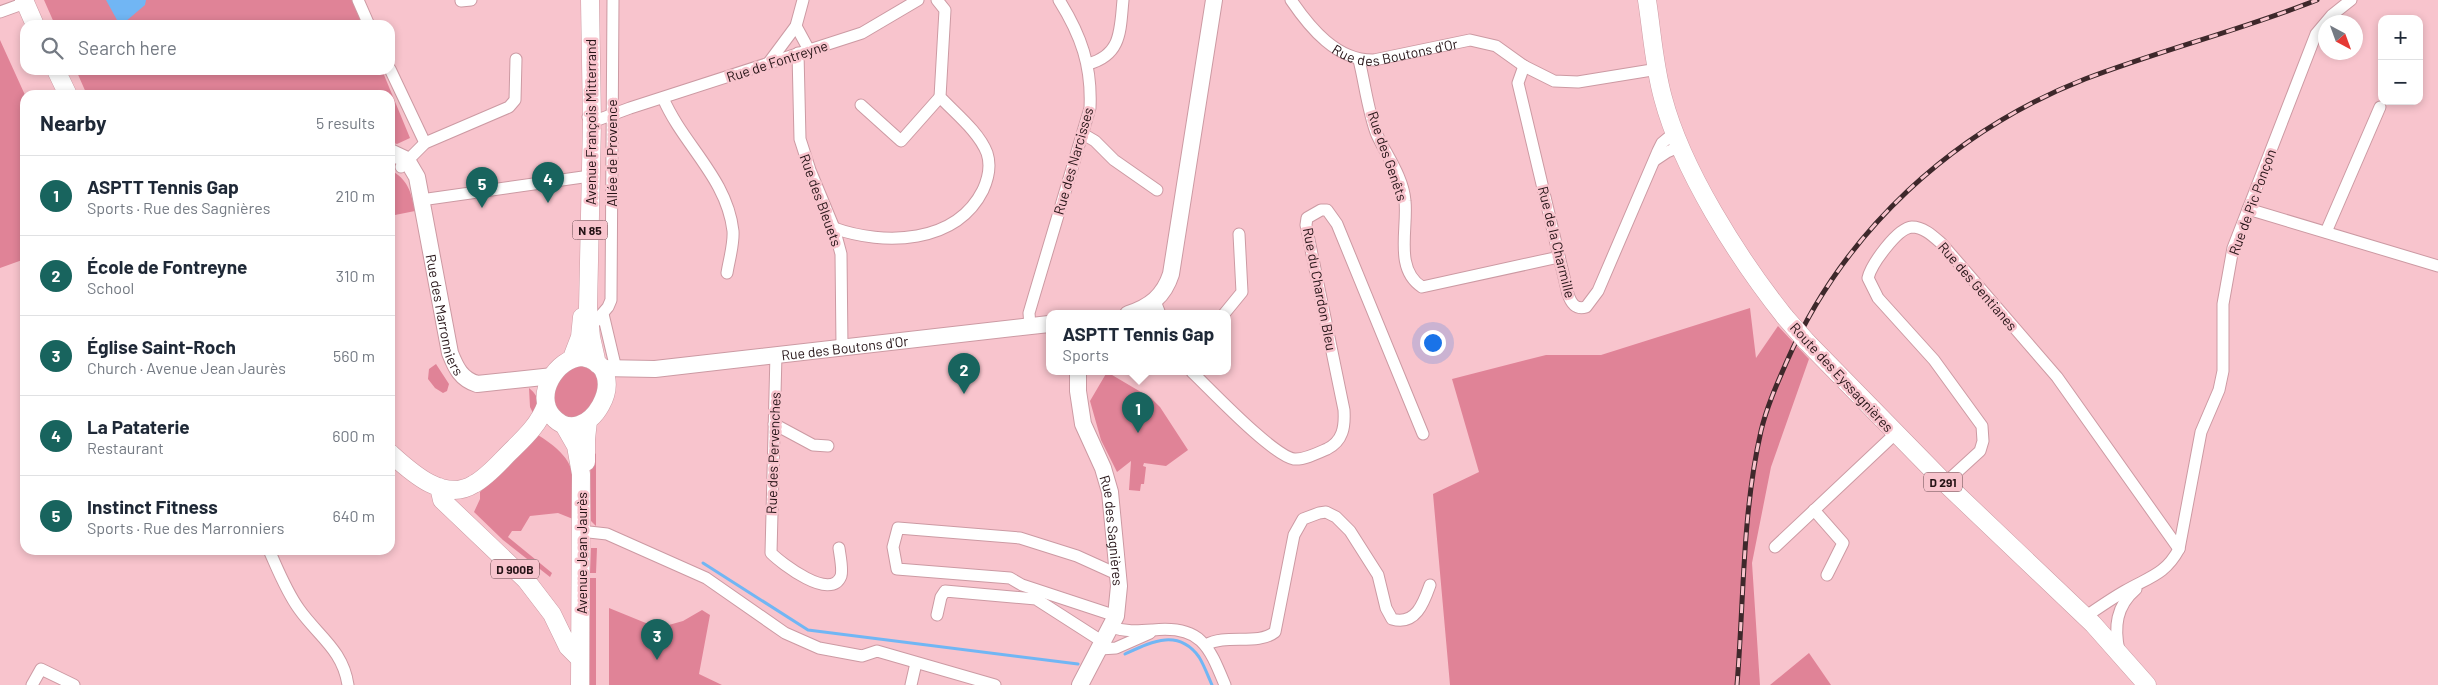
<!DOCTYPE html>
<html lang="en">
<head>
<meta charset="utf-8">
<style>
	body { margin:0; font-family:Barlow,sans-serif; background:#f6f6f7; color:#1f2937 }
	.controls { position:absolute; right:15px; top:15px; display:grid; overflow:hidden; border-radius:10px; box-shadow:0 2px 8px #0003 }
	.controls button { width:45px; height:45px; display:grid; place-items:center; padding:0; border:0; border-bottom:1px solid #e0e1e3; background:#fff; color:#1f2937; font:25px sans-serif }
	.compass { position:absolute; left:2318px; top:15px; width:45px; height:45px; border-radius:50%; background:#fff; box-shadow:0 2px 8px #0003; rotate:139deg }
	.you { position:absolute; left:1432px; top:342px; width:18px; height:18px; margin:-12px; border:4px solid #fff; border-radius:50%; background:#1a73e8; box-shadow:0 0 0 8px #1a73e833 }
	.badge { display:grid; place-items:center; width:32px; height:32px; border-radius:50%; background:#18645e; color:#fff; font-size:16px; font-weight:700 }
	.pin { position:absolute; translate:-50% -41px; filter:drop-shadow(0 1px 2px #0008) }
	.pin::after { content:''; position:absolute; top:26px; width:18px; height:15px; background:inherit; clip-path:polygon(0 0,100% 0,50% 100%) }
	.popup { position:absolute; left:1046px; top:310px; width:185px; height:65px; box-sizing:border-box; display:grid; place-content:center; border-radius:10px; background:#fff; filter:drop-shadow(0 1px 4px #0005); font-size:16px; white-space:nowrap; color:#747a83 }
	.popup b { font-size:19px; color:#1f2937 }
	.popup::after { content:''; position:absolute; left:50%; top:100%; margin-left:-10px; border:10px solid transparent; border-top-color:#fff }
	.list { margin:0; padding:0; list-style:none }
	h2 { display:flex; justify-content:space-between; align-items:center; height:65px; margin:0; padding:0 20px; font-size:21px }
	h2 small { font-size:16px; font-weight:400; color:#747a83 }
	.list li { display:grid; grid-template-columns:32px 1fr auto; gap:15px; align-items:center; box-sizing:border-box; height:80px; padding:0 20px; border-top:1px solid #e0e1e3 }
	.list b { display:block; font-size:19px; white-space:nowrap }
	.list p { margin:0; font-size:16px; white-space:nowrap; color:#747a83 }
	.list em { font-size:16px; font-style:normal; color:#747a83 }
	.icon { flex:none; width:28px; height:28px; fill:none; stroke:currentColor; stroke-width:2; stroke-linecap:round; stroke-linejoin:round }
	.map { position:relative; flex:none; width:2438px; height:685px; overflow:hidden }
	.search { position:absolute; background:#fff; box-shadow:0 2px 8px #0003; left:20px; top:20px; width:375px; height:55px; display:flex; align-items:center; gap:12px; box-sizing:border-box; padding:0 18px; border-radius:15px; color:#747a83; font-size:19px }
	.panel { position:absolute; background:#fff; box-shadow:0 2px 8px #0003; left:20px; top:90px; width:375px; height:465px; border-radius:15px }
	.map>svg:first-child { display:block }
	.green { fill:#e08397 }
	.water { fill:#71b6f4 }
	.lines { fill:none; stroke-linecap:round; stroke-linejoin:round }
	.stream { stroke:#71b6f4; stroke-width:3 }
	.street-casing { stroke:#cc9aa3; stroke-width:13 }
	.secondary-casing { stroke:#cc9aa3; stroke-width:18 }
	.primary-casing { stroke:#cc9aa3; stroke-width:19 }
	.street { stroke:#fff; stroke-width:11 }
	.secondary { stroke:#fff; stroke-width:16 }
	.primary { stroke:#fff; stroke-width:18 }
	.rail-casing { stroke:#3e282b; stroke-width:5 }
	.rail { stroke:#f8c4cd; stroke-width:3; stroke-dasharray:9; stroke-linecap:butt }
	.primary-bridge-casing { stroke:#cc9aa3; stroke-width:19; stroke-linecap:butt }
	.primary-bridge { stroke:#fff; stroke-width:18 }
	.labels { text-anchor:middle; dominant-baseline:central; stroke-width:5; stroke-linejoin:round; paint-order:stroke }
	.shield { fill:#f8c4cd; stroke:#64484d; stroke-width:1 }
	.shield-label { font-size:12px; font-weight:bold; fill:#251316 }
	.street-label { font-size:14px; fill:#251316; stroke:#f8c4cd }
</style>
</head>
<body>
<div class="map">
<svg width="2438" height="685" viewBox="0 0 2438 685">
	<rect width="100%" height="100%" fill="#f8c4cd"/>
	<path class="green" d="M44,0H353L363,25H55Z
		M0,40L25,95V259L0,268Z
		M76,70H382L410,138L397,144L390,142V95H87Z
		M390,170C408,179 411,192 415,211L390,216Z
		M1750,308L1756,358L1778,326L1809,359L1771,467L1752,563L1760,685H1450L1433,494L1479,472L1452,379L1546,355H1601Z
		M436,364L449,384L447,391L443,393L435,388L428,379L429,369Z
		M580,364L596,373L599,393L585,415L568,419L558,413C549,387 555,376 580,364Z
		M1107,372L1151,398L1160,407L1188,450L1166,466L1144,463L1143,466L1146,467L1144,484H1141L1140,491L1129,490L1131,461L1117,472L1101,440L1090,401Z
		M529,388C540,397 539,404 535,417L530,407Z
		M538,435C579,461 575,475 573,519L558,513L530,516L521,531H512L508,537L552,573L550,577L503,540L474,512L480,499V492L509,461Z
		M590,450L596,454V526L591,521Z
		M591,548H597L596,573H590Z
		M590,578H596V685H590Z
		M609,608L658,628L683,621L702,610L710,615L699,674L722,685H609Z
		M1809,653L1831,685H1770Z"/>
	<path class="water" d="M106,0H146L145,5L125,22L117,20Z"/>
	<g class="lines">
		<path class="stream" d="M703,563L808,630L1078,664
			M1125,654C1151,642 1178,628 1199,657C1204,665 1208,676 1212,685"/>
		<defs>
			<g id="street">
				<path d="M358,0L369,25"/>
				<path id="s1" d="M1291,0C1310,28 1337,61 1374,60L1470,40L1496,46L1524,66L1554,81L1578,82L1658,69"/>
				<path d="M461,1L471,0"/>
				<path d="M0,12L25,3"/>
				<path d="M796,26L809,50"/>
				<path d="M798,53L800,139L810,170L834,228L841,254L842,346"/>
				<path d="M1359,60C1365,84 1368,112 1377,135C1387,156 1403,177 1405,201C1408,229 1394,269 1422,287L1559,257"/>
				<path d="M770,61L796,26L803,0"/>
				<path d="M1088,64C1122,55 1120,30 1123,0"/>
				<path d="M1524,66L1518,83L1568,294C1571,303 1575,310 1586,307L1598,291L1658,151L1662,143L1674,133"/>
				<path d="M390,69L425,143"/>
				<path d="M663,98C683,145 727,178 733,231C734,244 729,260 727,273"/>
				<path d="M861,105L901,141L940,97"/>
				<path d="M588,117L592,122L630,108L862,33L918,0"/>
				<path d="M1083,134L1095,141L1114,160L1157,190"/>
				<path d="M1655,160L1667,152L1681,146"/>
				<path d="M401,167L425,143L509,107L515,100L516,59"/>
				<path d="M421,200L583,177"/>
				<path d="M2248,209L2438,266"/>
				<path d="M834,228C884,246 956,244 983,190C988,179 991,165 987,153C979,132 955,113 940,97L945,10L937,0"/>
				<path d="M2326,232L2380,107"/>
				<path d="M1155,301L1160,314"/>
				<path d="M603,314L616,369"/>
				<path d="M1224,314L1242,292L1239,234"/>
				<path d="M1030,326L1029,313L1034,296L1090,108C1092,66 1081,35 1059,0"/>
				<path d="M590,328L608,307L611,300L613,0"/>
				<path d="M776,354L771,553C781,563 831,602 841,576C843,569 840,556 839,548"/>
				<path d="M1192,372C1211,390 1272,455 1294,459C1304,460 1318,453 1327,449C1343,441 1345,427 1344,410L1306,225L1307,218L1321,210H1327L1337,224L1423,434"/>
				<path d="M774,424L813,445L828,446"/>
				<path d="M1945,483L1980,451L1983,441L1982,426L1934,360L1878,298L1868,278C1871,265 1897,228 1912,227C1924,227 1934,237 1942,244L2057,377L2179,549"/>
				<path d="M1814,510L1843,543L1827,575"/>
				<path d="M580,531L607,534L706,578L785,633L819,648L862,656L877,651L995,685"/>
				<path d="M1775,547L1895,434"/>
				<path d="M269,550C278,570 286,591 299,609C318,636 343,650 348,685"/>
				<path d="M937,615L941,597L945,591L1036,599L1103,642"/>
				<path d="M1116,616L1022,585L1010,578L897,569L893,547L898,528L1020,538L1077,556L1119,575"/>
				<path d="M2085,617C2098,608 2111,599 2125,591C2149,577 2165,575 2179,549L2201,432L2219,390L2223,371V304L2233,248L2316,34L2332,15L2351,0"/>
				<path d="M1111,627C1125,632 1138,631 1153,630C1201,625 1209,646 1225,685"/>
				<path d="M1206,645C1226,633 1257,646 1275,632L1294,535L1303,519L1319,513L1326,512L1336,517L1350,531L1378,575L1386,608L1392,619C1416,626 1424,602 1430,585"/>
				<path d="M1100,649L1116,648L1150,633"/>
				<path d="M2119,651C2114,627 2116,606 2136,589"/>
				<path d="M32,685L41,669L74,685"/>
				<path d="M911,685L916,663"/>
			</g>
			<g id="secondary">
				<path id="s2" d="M390,152L407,160L417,177L450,353C456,368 461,379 477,384L553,376"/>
				<path d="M1128,314C1150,307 1164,296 1171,274L1214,0"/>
				<path id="s3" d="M601,368L655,369L1049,324"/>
				<path id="s4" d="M1078,372V391L1083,424L1103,468L1110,492L1119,586L1116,616L1080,685"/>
			</g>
			<path id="primary" d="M24,0L35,25
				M590,0L592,122L588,308L591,337L597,364
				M1647,0C1652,32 1654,66 1663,98C1682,170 1738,258 1785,317
				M56,70L68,95
				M1806,341L1945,483L2093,624L2147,685
				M582,357C638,367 586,456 552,416C534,395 556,358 582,357Z
				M572,358L580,337L582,317
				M564,425L576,446L581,474L580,685
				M390,453C411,472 444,503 474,484C487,477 498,464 509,453C523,439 539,425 546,405
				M586,462V439L588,421
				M439,487L442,500L526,580L552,614L568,647L580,659"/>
		</defs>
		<use href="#street" class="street-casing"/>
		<use href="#secondary" class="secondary-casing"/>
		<use href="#primary" class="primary-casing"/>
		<use href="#street" class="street"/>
		<use href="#secondary" class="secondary"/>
		<use href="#primary" class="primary"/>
		<defs>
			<path id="rail" d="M1737,685C1744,600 1742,514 1761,431C1767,406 1777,384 1787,361C1844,231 1953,131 2085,79C2161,50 2241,30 2317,0"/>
		</defs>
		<use href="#rail" class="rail-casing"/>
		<use href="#rail" class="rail"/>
		<defs>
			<path id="primary-bridge" d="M1785,317L1806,341"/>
		</defs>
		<use href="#primary-bridge" class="primary-bridge-casing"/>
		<use href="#primary-bridge" class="primary-bridge"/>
	</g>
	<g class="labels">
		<g class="shield">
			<rect x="572.5" y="220.5" width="35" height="19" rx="4"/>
			<rect x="1924" y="472.5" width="38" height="19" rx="4"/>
			<rect x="491" y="559.5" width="48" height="19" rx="4"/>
		</g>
		<g class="shield-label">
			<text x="590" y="230">N 85</text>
			<text x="1943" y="482">D 291</text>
			<text x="515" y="569">D 900B</text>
		</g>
		<g class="street-label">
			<text stroke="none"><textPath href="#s1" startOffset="128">Rue des Boutons d'Or</textPath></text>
			<text transform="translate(777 61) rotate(-18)">Rue de Fontreyne</text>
			<text transform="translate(590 122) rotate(-90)">Avenue François Mitterrand</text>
			<text transform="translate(611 153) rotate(-90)">Allée de Provence</text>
			<text transform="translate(1388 156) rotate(71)">Rue des Genêts</text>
			<text transform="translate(1073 161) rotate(-74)">Rue des Narcisses</text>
			<text transform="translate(821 200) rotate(70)">Rue des Bleuets</text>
			<text transform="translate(2252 202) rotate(-70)">Rue de Pic Ponçon</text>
			<text transform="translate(1557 242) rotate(76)">Rue de la Charmille</text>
			<text transform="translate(1978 286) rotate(49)">Rue des Gentianes</text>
			<text transform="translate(1320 289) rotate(79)">Rue du Chardon Bleu</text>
			<text stroke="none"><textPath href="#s2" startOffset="179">Rue des Marronniers</textPath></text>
			<text stroke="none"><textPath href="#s3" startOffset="245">Rue des Boutons d'Or</textPath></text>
			<text transform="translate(1842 377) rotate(47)">Route des Eyssagnières</text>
			<text transform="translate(773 453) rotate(-88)">Rue des Pervenches</text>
			<text stroke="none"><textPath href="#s4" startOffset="164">Rue des Sagnières</textPath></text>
			<text transform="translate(581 553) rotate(-90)">Avenue Jean Jaurès</text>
		</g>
	</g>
</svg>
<div class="controls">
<button>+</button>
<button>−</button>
</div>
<svg class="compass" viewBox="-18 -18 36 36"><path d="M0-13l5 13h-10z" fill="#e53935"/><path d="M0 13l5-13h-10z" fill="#747a83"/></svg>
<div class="you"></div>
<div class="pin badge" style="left:1138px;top:433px">1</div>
<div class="popup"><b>ASPTT Tennis Gap</b>Sports</div>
<div class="pin badge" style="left:964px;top:394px">2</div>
<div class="pin badge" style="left:657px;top:660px">3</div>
<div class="pin badge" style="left:548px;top:203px">4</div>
<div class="pin badge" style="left:482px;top:208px">5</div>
<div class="search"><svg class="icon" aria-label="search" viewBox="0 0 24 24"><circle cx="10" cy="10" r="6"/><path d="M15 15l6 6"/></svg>Search here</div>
<section class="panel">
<h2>Nearby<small>5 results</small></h2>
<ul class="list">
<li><span class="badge">1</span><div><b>ASPTT Tennis Gap</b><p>Sports · Rue des Sagnières</p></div><em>210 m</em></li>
<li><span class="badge">2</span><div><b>École de Fontreyne</b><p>School</p></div><em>310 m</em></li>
<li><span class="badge">3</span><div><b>Église Saint-Roch</b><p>Church · Avenue Jean Jaurès</p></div><em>560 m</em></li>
<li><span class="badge">4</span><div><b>La Pataterie</b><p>Restaurant</p></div><em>600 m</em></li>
<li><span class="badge">5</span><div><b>Instinct Fitness</b><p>Sports · Rue des Marronniers</p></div><em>640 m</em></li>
</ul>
</section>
</div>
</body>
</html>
